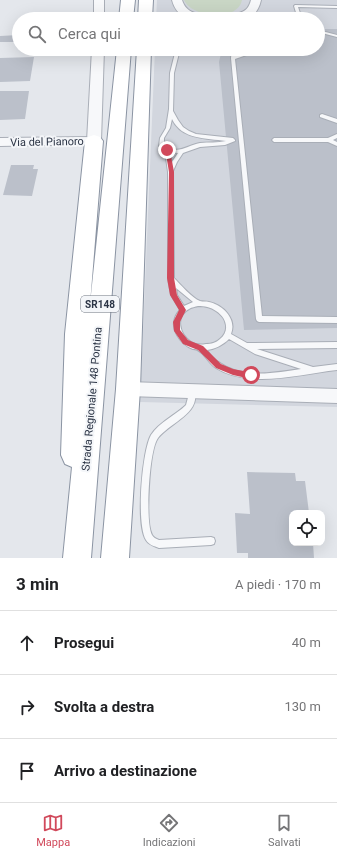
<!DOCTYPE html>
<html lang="it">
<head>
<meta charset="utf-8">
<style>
	body { margin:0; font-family:Roboto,sans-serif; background:#f2f2f2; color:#202124 }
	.controls { position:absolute; right:12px; bottom:12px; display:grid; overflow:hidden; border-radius:8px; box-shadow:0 4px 16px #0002 }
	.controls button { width:36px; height:36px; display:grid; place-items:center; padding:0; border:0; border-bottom:1px solid #e0e0e0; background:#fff; color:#202124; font:20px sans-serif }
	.stop { position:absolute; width:12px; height:12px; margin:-9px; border:3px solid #d1495b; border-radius:50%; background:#fff }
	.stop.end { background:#d1495b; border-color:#fff; box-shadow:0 1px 4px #0008 }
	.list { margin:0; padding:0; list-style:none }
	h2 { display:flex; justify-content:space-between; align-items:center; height:52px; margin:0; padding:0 16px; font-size:17px }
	h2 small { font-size:13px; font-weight:400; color:#757577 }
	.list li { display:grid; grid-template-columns:26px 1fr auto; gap:12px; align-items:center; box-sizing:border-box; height:64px; padding:0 16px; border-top:1px solid #e0e0e0 }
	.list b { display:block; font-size:15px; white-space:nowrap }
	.list em { font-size:13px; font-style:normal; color:#757577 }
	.icon { flex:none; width:22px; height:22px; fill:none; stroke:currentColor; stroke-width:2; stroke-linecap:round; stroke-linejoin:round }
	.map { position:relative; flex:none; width:337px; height:558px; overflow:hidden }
	.search { position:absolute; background:#fff; box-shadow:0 4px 16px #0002; left:12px; right:12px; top:12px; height:44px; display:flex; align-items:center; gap:10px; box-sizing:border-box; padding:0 14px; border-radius:22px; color:#757577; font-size:15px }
	.sheet { height:244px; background:#fff }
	nav { display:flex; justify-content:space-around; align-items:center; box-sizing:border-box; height:56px; border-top:1px solid #e0e0e0; background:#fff; font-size:11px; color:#757577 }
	nav a { display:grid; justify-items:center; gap:2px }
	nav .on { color:#d1495b }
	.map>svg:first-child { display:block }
	.built { fill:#d2d6de }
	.green { fill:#c9d6c5 }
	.building { fill:#bbc0ca }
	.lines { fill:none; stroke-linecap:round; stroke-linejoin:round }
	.service-casing { stroke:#a9aeb7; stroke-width:2 }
	.minor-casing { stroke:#a9aeb7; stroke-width:2 }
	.tertiary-casing { stroke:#a9aeb7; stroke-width:2 }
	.trunk-casing { stroke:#8b94a3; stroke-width:2 }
	.service { fill:#f7f8fa; fill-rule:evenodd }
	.minor { fill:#f7f8fa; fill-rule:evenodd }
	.tertiary { fill:#f7f8fa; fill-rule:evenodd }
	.trunk { fill:#fff; fill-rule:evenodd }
	.route { fill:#d1495b }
	.labels { text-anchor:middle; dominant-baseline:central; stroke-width:4; stroke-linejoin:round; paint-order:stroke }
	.shield { fill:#f4f6f9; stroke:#676e7b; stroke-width:1 }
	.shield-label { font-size:10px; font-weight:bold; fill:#2b3445 }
	.street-label { font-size:11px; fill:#2b3445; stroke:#f4f6f9 }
</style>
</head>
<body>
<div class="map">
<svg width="337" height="558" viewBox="0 0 337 558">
	<rect width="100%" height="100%" fill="#e4e7ec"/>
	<path class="built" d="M157,0H337V407L140,402L155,49H318V19H156Z"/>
	<path class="green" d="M184,0H242C238,22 192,18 184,0Z"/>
	<path class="building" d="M318,29H337V328L244,330L219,62L222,49H318Z
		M19,35V42H0V36Z
		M34,57L30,81L0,82V58Z
		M0,91H29L25,119L0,120Z
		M11,165H34L33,169H38L32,196L3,195Z
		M247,472L295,473L296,481H305L309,513H292V543H313L314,558H248V553H237L235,513L250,514Z"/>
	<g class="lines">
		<defs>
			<path id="service" d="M295,5L337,6V8L298,7L302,19H298L294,6Z
				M318,30L337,35V37L318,32Z
				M176,49H180L174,73L173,111L178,120L183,127L189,131L196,134L233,138L235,140V141L225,145L200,147L183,153L177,162L173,171L174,278C180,284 192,298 200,301C203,302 206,301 209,302C223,305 237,319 231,334L247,343L337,342V348L257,349L313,367L337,364V370C300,374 250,389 216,368C209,364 205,354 199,351C197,349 195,349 193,349C185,346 181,342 177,335C172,327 173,317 180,310L171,295L168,279V172L165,151L159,146L160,138L166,128L169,109L170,73ZM172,119C182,140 206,138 226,141C217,143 209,142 200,143C187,145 178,156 164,145V138L170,128ZM170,152L178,153L172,162ZM176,288L193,302L184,306L177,295ZM198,306C204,306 211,307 216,311C227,318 230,331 220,339C216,343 211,344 206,344C201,345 196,345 191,342C179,334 175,316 189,309C192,307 195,307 198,306ZM229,339L255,354L301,369C276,373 242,379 220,363C214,360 210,355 207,350C215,349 223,345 229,339Z
				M232,49H236L235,56L258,49H264L235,59L262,316L337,317V323L259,322L257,321L256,319L231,58Z
				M322,114L337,119V123L320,117V115Z
				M337,134V138L333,140L337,142V146L328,142H274L272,140L274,138H328Z
				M192,389L194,390C202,413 169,423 158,438C149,450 145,522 152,535C153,537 156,539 159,540L211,537L214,538L215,541L214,544L211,545L159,548C154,546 149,545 146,540C136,524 142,451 151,435C159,422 176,415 186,405L190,390Z"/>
			<path id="minor" d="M94,137L98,138L99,141L98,144L0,146V138Z
				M128,382L337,389V403L128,396L123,394L121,389L123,384Z"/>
			<path id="tertiary" d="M94,0H104V19H94Z
				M172,0H182C186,13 197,14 209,17L210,19C193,19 177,20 172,0Z
				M251,0H261C257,19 245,19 229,19C237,10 247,16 251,0Z
				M92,49H104L101,141L99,144L94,145L89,144L87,141Z"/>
			<path id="trunk" d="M121,0H135L133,19H119Z
				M139,0H153L152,19H138Z
				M117,49H131L91,558H63L72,467L65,464L61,455L65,334L85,141L88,137L94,135L100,137L103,141L90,304Z
				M137,49H151L140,389L129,558H101L116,389Z"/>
		</defs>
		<use href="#service" class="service-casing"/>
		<use href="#minor" class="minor-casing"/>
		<use href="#tertiary" class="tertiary-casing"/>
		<use href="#trunk" class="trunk-casing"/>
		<use href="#service" class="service"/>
		<use href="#minor" class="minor"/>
		<use href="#tertiary" class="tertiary"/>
		<use href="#trunk" class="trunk"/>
	</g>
	<path class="route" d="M165,148L170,150L174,172V278L177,295L186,310L180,322V330L188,340L203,346L221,364L233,369L254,373V378L251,379L233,375L216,368L198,350L183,344L174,331L173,322L179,310L170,295L167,278L169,172Z"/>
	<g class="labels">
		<rect class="shield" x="81" y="296" width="38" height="16" rx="3"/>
		<g class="shield-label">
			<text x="100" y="304">SR148</text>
		</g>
		<g class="street-label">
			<text transform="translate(47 142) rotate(-1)">Via del Pianoro</text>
			<text transform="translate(92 399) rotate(-85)">Strada Regionale 148 Pontina</text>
		</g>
	</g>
</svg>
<div class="controls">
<button><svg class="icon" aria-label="locate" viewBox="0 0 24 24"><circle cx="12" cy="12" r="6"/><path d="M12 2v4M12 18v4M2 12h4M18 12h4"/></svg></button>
</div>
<div class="stop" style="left:251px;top:375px"></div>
<div class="stop end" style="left:167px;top:150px"></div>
<div class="search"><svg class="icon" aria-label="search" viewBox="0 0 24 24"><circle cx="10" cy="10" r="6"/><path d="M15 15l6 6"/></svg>Cerca qui</div>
</div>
<section class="sheet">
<h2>3 min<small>A piedi · 170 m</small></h2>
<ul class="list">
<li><svg class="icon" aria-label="ahead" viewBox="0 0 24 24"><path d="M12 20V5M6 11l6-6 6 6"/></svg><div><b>Prosegui</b></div><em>40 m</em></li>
<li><svg class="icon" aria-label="right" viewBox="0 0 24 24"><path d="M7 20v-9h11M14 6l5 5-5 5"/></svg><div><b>Svolta a destra</b></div><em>130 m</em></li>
<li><svg class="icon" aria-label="arrive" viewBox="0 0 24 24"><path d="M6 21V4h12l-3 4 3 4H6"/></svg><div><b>Arrivo a destinazione</b></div></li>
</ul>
</section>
<nav>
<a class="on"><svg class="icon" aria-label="map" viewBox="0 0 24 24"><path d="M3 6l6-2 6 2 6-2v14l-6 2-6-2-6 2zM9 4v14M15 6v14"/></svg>Mappa</a>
<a><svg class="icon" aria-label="directions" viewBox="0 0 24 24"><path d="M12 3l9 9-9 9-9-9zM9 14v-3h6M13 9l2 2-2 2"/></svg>Indicazioni</a>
<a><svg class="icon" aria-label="saved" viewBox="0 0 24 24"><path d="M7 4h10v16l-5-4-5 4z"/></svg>Salvati</a>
</nav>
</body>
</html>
